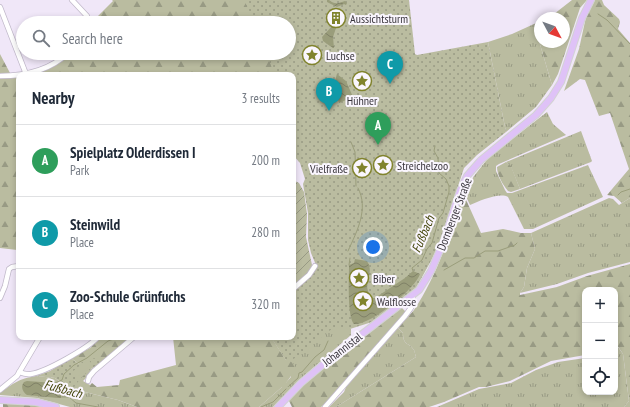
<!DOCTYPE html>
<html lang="en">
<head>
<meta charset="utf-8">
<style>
	body { margin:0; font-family:"PT Sans Narrow",sans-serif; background:#f6f6f7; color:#1f2937 }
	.controls { position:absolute; right:12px; bottom:12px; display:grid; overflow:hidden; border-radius:8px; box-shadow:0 2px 6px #0003 }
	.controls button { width:36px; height:36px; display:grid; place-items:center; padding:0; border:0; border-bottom:1px solid #e0e1e3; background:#fff; color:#1f2937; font:20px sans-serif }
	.compass { position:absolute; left:534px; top:12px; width:36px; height:36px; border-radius:50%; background:#fff; box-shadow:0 2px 6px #0003; rotate:131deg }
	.you { position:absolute; left:373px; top:247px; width:14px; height:14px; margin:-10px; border:3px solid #fff; border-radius:50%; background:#1a73e8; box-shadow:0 0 0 6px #1a73e833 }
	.badge { display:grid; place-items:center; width:26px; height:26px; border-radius:50%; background:#80832d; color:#fff; font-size:13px; font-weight:700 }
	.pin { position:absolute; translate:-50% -33px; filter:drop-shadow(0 1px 2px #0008) }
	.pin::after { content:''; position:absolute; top:21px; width:14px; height:12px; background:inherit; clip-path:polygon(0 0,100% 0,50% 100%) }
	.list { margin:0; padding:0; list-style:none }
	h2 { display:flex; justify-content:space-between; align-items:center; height:52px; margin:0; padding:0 16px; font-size:17px }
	h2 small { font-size:13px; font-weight:400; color:#747a83 }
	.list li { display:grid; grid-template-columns:26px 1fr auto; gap:12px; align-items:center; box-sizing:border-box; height:72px; padding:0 16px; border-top:1px solid #e0e1e3 }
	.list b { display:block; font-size:15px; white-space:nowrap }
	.list p { margin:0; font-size:13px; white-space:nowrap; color:#747a83 }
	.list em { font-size:13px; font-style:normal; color:#747a83 }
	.icon { flex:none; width:22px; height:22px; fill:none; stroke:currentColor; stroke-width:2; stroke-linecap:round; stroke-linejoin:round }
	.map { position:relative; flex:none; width:630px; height:407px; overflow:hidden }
	.search { position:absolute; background:#fff; box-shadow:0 2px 6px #0003; left:16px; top:16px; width:280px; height:44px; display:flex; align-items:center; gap:10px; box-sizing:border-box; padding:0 14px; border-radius:22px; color:#747a83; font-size:15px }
	.panel { position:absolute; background:#fff; box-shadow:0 2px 6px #0003; left:16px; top:72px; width:280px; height:268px; border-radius:8px }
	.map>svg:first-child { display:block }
	.grass { fill:url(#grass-tufts) }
	.forest { fill:url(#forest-firs) }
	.park { fill:url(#park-dots) }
	.garden { fill:url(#garden-furrows) }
	.pitch { fill:#babca0 }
	.water { fill:url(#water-waves) }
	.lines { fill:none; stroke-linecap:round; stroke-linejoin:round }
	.stream { stroke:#9a9d7b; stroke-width:1 }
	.minor-casing { stroke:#c1b9ca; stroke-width:6 }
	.major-casing { stroke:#d3d3d4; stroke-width:8 }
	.minor { stroke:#fff; stroke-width:4.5 }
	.major { stroke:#dfc2f7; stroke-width:6 }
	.labels { text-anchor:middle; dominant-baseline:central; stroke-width:4; stroke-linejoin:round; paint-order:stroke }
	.poi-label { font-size:12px; fill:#39353c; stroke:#faf6fe; text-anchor:start }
	.street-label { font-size:12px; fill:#39353c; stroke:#faf6fe }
	.water-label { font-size:13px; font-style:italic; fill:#424408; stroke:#faf6fe }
</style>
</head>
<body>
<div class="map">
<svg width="630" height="407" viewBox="0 0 630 407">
	<defs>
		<pattern id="grass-tufts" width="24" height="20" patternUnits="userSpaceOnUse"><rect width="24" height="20" fill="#babca0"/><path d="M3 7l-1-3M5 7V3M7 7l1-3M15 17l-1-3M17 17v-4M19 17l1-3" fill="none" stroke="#989a84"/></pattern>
		<pattern id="forest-firs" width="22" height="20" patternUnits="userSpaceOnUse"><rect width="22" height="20" fill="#babca0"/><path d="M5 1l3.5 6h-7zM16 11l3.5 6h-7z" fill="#989a84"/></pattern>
		<pattern id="park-dots" width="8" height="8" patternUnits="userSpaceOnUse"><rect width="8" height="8" fill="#babca0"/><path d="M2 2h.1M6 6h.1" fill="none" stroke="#989a84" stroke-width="1.8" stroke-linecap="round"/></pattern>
		<pattern id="garden-furrows" width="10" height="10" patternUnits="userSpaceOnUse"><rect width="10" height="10" fill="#babca0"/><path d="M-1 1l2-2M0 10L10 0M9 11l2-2" fill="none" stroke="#989a84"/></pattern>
		<pattern id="water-waves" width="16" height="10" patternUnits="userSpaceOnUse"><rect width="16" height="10" fill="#9a9d7b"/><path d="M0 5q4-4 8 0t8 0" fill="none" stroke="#7f8166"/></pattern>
	</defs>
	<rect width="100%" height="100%" fill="#f0e7f8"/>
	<path class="grass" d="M534,24L552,85L536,107L506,132L488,42L512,34Z
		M547,112L553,124L566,135L499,164L496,166V171L505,190L507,193H512L588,165L603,197L533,229H524L508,197C500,192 479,201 470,205L464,192L474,176L489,157Z
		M581,131L592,161L591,162L520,189L511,167L506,162Z
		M609,198L613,199L619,205L630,198V262L588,273L557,284L520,293L524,287L527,268L535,249L531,233Z
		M293,296L351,329V335L304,376L273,407H259L282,387L291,377L286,360L271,337H293Z
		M398,328L403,333C403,346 409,342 414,350C415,352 415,355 416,357L336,407H329L344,392L346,387Z
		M618,347L623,354L629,401L624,407H437L479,389L511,383L536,370L558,362L585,358V392H615V348Z
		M36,376L55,378L71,390L72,389L118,400L137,407H70L37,398L0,395V393C14,383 18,379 36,376Z"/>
	<path class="forest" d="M112,0H249L269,23H89L90,16L97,17L113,1Z
		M572,0H587L580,8L558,74L552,85L534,24L540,21V42H564V18H546L554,14Z
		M595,0H602L604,5L619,19L620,22L618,29L630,43V198L622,203L614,196L607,195L629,169L610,113L599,116L585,80L580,79L564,91L579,49L586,17Z
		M70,53H289L293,75H28C45,72 56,63 70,53Z
		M0,54L10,73H0Z
		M19,77V246L17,250L0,248V78Z
		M506,162L511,166L520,189L511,192L508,191C503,185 497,175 497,167Z
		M463,193L481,233L503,229L521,233H531L535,249L527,268L524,287L520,293V295L557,287L587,276L630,264V407H624L629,401L623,354L617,345L615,346V290H585V355L551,361L510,381L486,387H479L444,402L429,407H336L416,357C416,357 414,350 414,350C409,342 403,346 403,333L398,328C403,322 409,316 414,310C438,274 450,234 463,193Z
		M401,307L406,312L328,401L321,407H292L288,399C323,365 363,337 401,307Z
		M102,337H131L104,361L79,364L71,358L90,348Z
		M173,337H271L286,360C301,363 292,375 286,383L289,387L287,389L282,387L259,407H137L118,400L72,389C78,379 87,369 98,366L83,381L90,385L92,383L97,387L119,385L120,380L176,365Z
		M19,403L36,404L50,407H3V404Z"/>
	<path class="park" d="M244,0H409L415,54L417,55L488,42L506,132L477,155L464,168L439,244L432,259L416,288L372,322L350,329L333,328L291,361L286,360L271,337H293V291L304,282L316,265L311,253L308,240V213L303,184L305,179L300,163L293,155V75H274L267,53H289V23H255Z
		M71,358L79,364C88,358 94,356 104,361C100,364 95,366 91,369C83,375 77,382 72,390L55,378L36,376L50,371Z"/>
	<path class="garden" d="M295,181L299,183L304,192L307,214L306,237L312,265L311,270L293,287V182Z"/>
	<path class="pitch" d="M88,359L92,364L77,377L72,372Z"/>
	<path class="water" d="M329,0C335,5 339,3 345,1L347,3L346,5L344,4L337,7L327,2V0Z
		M333,25H335L336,28L333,37L334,48H333L323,41L322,37Z
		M337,74L346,81L353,97L339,103L334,84Z
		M355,259L367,261C376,275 359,285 373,298H375L405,278L413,271L420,274C416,288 370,326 354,324C347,316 349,278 349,265L354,263Z
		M27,381L55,383L61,391V398H58L27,395C23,392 20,387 24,382Z"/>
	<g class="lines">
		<path class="stream" d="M598,14L607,20L630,44
			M351,142L355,152L356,186
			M362,163V174
			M618,195L621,192L630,189
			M348,251C357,231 369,209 358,188
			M349,265L350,258
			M444,270L465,258H474L485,251H498L515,245L517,243
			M413,271L412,268L422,260L427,249L432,243L439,218L443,213L449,192V186L446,179L439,173L438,158L434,151L435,146
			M55,383L62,380L64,374L74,365L87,358L108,341L119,337
			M289,386L298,378L299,373L302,372L315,357L324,350L328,341
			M61,397H69L76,403L98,407
			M261,407L273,402L286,389"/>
		<defs>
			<path id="minor" d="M72,0L87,16L88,23
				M0,7L26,74
				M0,76C25,76 49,71 68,53
				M293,289L309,275L315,266
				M0,298L5,286L9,269L12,267L19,266
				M156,337H166
				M19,372C24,374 27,375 31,374C46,372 88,348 98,337
				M88,381L89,377L94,371L134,337
				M0,390L17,376L40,337
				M325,407L405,316C409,310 416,304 412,297"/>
			<path id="major" d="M0,400L36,402L56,407
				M278,407L301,383L326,362L419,290L431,271L443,243L460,191L467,176L481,160L536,115L551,98L561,82L582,18L591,0"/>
		</defs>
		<use href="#minor" class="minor-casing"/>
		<use href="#major" class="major-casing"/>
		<use href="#minor" class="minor"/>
		<use href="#major" class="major"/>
	</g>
	<defs>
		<symbol id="building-ring" viewBox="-11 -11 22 22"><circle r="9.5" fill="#faf6fe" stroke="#80832d" stroke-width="1.5"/><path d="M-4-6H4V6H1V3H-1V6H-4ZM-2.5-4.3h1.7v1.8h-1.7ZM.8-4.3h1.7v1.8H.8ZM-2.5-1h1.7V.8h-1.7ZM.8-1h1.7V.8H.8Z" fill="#80832d"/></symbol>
		<symbol id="sight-ring" viewBox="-11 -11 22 22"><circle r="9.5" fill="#faf6fe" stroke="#80832d" stroke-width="1.5"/><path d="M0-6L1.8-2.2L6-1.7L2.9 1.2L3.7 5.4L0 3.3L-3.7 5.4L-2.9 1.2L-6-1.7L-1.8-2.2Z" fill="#80832d"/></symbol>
	</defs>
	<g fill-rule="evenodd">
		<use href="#building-ring" x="325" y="7" width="22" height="22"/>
		<use href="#sight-ring" x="301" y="44" width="22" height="22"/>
		<use href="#sight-ring" x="351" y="70" width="22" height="22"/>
		<use href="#sight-ring" x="372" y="154" width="22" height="22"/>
		<use href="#sight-ring" x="351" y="157" width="22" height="22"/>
		<use href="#sight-ring" x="348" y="267" width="22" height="22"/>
		<use href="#sight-ring" x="352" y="290" width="22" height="22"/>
	</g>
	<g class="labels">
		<g class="poi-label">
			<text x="350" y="18">Aussichtsturm</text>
			<text x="326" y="55">Luchse</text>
			<text x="362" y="100" text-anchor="middle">Hühner</text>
			<text x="397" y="165">Streichelzoo</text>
			<text x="348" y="168" text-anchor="end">Vielfraße</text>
			<text x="373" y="278">Biber</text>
			<text x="377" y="301">Walflosse</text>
		</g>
		<g class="street-label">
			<text transform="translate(454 214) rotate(-69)">Dornberger Straße</text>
			<text transform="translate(342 349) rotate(-38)">Johannistal</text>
		</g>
		<g class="water-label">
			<text transform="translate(423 234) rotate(-67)">Fußbach</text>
			<text transform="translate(63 389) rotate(15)">Fußbach</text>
		</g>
	</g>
</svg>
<div class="controls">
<button>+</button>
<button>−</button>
<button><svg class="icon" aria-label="locate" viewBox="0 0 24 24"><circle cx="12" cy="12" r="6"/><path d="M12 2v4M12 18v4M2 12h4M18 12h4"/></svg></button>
</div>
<svg class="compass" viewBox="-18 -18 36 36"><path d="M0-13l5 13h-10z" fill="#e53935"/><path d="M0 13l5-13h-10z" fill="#747a83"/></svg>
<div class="you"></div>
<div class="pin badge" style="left:378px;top:145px;background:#2e9e5b">A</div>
<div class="pin badge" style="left:329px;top:111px;background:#0f9aa8">B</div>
<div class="pin badge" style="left:390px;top:84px;background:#0f9aa8">C</div>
<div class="search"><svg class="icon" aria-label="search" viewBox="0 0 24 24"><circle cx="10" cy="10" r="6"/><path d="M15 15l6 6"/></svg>Search here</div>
<section class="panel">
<h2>Nearby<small>3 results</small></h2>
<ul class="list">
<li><span class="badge" style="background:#2e9e5b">A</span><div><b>Spielplatz Olderdissen I</b><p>Park</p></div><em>200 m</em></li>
<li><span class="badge" style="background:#0f9aa8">B</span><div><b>Steinwild</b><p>Place</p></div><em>280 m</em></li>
<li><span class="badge" style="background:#0f9aa8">C</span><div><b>Zoo-Schule Grünfuchs</b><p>Place</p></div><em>320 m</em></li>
</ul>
</section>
</div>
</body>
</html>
